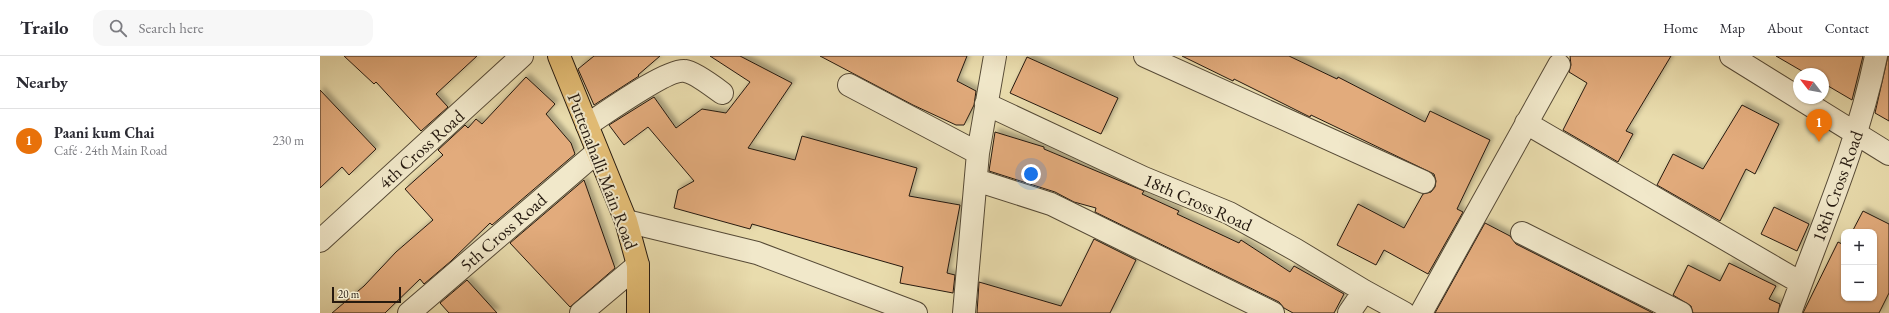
<!DOCTYPE html>
<html lang="en">
<head>
<meta charset="utf-8">
<style>
	body { margin:0; font-family:"EB Garamond",serif; background:#f7f7f7; color:#2b2b33 }
	.controls { position:absolute; right:12px; bottom:12px; display:grid; overflow:hidden; border-radius:8px; box-shadow:0 1px 3px #0004 }
	.controls button { width:36px; height:36px; display:grid; place-items:center; padding:0; border:0; border-bottom:1px solid #e1e1e2; background:#fff; color:#2b2b33; font:20px sans-serif }
	.compass { position:absolute; left:1473px; top:12px; width:36px; height:36px; border-radius:50%; background:#fff; box-shadow:0 1px 3px #0004; rotate:301deg }
	.scale { position:absolute; left:12px; bottom:10px; width:69px; box-sizing:border-box; padding-left:4px; border:2px solid #25190f; border-top:0; font-size:11px; line-height:14px; white-space:nowrap; color:#25190f; -webkit-text-stroke:3px #f1e8ca; paint-order:stroke }
	.you { position:absolute; left:711px; top:118px; width:14px; height:14px; margin:-10px; border:3px solid #fff; border-radius:50%; background:#1a73e8; box-shadow:0 0 0 6px #1a73e833 }
	.badge { display:grid; place-items:center; width:26px; height:26px; border-radius:50%; background:#8f2418; color:#fff; font-size:13px; font-weight:700 }
	.pin { position:absolute; translate:-50% -33px; filter:drop-shadow(0 1px 2px #0008) }
	.pin::after { content:''; position:absolute; top:21px; width:14px; height:12px; background:inherit; clip-path:polygon(0 0,100% 0,50% 100%) }
	.list { margin:0; padding:0; list-style:none }
	h2 { display:flex; justify-content:space-between; align-items:center; height:52px; margin:0; padding:0 16px; font-size:17px }
	h2 small { font-size:13px; font-weight:400; color:#7c7c81 }
	.list li { display:grid; grid-template-columns:26px 1fr auto; gap:12px; align-items:center; box-sizing:border-box; height:64px; padding:0 16px; border-top:1px solid #e1e1e2 }
	.list b { display:block; font-size:15px; white-space:nowrap }
	.list p { margin:0; font-size:13px; white-space:nowrap; color:#7c7c81 }
	.list em { font-size:13px; font-style:normal; color:#7c7c81 }
	.icon { flex:none; width:22px; height:22px; fill:none; stroke:currentColor; stroke-width:2; stroke-linecap:round; stroke-linejoin:round }
	.map { position:relative; flex:none; width:1569px; height:257px; overflow:hidden }
	header { display:flex; align-items:center; gap:24px; box-sizing:border-box; height:56px; padding:0 20px; background:#fff; border-bottom:1px solid #e1e1e2 }
	header strong { font-size:19px }
	nav { display:flex; gap:22px; margin-inline-start:auto; font-size:14px }
	.search { width:280px; height:36px; background:#f7f7f7; display:flex; align-items:center; gap:10px; box-sizing:border-box; padding:0 14px; border-radius:12px; color:#7c7c81; font-size:15px }
	main { display:flex }
	aside { flex:1; background:#fff }
	.map>svg:first-child { display:block }
	.building { fill:#e2ab7b; stroke:#25190f; filter:url(#shadow) }
	.lines { fill:none; stroke-linecap:round; stroke-linejoin:round }
	.minor-casing { stroke:#564a36; stroke-width:24 }
	.major-casing { stroke:#25190f; stroke-width:24 }
	.minor { stroke:#f1e8ca; stroke-width:22 }
	.major { stroke:#e4be76; stroke-width:22 }
	.labels { text-anchor:middle; dominant-baseline:central; stroke-width:4; stroke-linejoin:round; paint-order:stroke }
	.street-label { font-size:18px; fill:#25190f; stroke:#f1e8ca }
</style>
</head>
<body>
<header>
<strong>Trailo</strong>
<div class="search"><svg class="icon" aria-label="search" viewBox="0 0 24 24"><circle cx="10" cy="10" r="6"/><path d="M15 15l6 6"/></svg>Search here</div>
<nav><a>Home</a><a>Map</a><a>About</a><a>Contact</a></nav>
</header>
<main>
<aside>
<h2>Nearby<small></small></h2>
<ul class="list">
<li><span class="badge" style="background:#e8710a">1</span><div><b>Paani kum Chai</b><p>Café · 24th Main Road</p></div><em>230 m</em></li>
</ul>
</aside>
<div class="map">
<svg width="1569" height="257" viewBox="0 0 1569 257">
	<defs>
		<filter id="shadow"><feDropShadow dx="3.5" dy="-3.5" stdDeviation="2" flood-color="#0004"/></filter>
	</defs>
	<rect width="100%" height="100%" fill="#e9dcad"/>
	<filter id="stains"><feTurbulence type="fractalNoise" baseFrequency=".005" numOctaves="4"/><feColorMatrix values="0 0 0 0 .2 0 0 0 0 .09 0 0 0 0 .02 0 0 0 .5 -.17"/></filter>
	<radialGradient id="worn" r=".72"><stop offset=".6" stop-color="#630" stop-opacity="0"/><stop offset="1" stop-color="#630" stop-opacity=".3"/></radialGradient>
	<path class="building" d="M24,0H157L116,38L128,51L101,75L56,26L54,28Z
		M274,0H340L318,19L319,20L274,49L258,13Z
		M390,0H420L472,27L428,92L475,104L482,80L597,112L589,140L640,149L627,217L635,219L633,237L580,227L583,211L432,168L430,173L354,152L358,134L374,125L328,71L304,89L289,69L334,41L356,72L382,53L406,57L430,26Z
		M500,0H647L637,25L656,35L654,49L644,69H636L593,49Z
		M862,0H969L1017,23L1018,21L1105,66L1110,55L1170,84L1137,153L1143,156L1108,218L1064,194L1056,209L1017,189L1038,148L1084,172L1103,138L1111,136L1115,131L1116,125L1114,118L991,59L990,61L914,23L913,25Z
		M1250,0H1351L1306,75L1313,78L1298,106L1243,74L1267,27L1249,16L1251,9Z
		M1456,0H1543L1532,44L1503,27V18H1487Z
		M1568,0H1569V65L1555,57Z
		M707,1L798,42L781,78L690,37Z
		M206,21L235,48L226,58L251,87L255,98L172,169L170,167L131,205L104,228L100,223L65,257H12L44,230L76,196L113,164L85,133L123,99L118,94L145,69L148,72L156,63L162,68Z
		M0,34L56,93L29,119L22,111L0,132Z
		M1422,49L1459,68L1435,118L1426,113L1400,165L1337,129L1353,98L1383,113Z
		M675,76L724,91V93L824,135L822,138L859,155L857,158L919,187L921,184L970,216L974,210L1024,238L1014,257H973L964,252L959,246L775,156L776,152L754,146L735,136L669,115Z
		M264,124L295,212L250,251L190,187Z
		M1454,151L1489,168L1477,195L1441,178Z
		M1543,155L1569,168V237L1559,257H1483L1518,186L1524,189V242H1554V176H1532Z
		M1165,167L1190,180L1196,188L1333,257H1115Z
		M774,183L816,204L790,257H657L659,226L741,250Z
		M1409,207L1456,230L1449,243L1460,248L1458,257H1373L1371,250L1353,239L1368,209L1400,225Z
		M147,224L177,257H129L120,247Z"/>
	<g class="lines">
		<defs>
			<path id="minor" d="M825,0L1104,126
				M1411,0L1569,98
				M529,29L658,97
				M666,48L824,122L909,157L976,194L1044,235L1084,257
				M1206,67L1481,227
				M267,69C284,58 348,12 365,15C374,16 394,31 402,37
				M656,124L731,148L953,257
				M306,165L437,197L596,257
				M1202,177L1361,257
				M0,185L202,0
				M89,257L277,96
				M261,257L318,209
				M644,257L658,97L675,0
				M1029,257L1044,235
				M1101,257L1239,9
				M1470,257C1501,172 1538,88 1556,0"/>
			<path id="major" d="M239,0L306,165L318,209V257"/>
		</defs>
		<use href="#minor" class="minor-casing"/>
		<use href="#major" class="major-casing"/>
		<use href="#minor" class="minor"/>
		<use href="#major" class="major"/>
	</g>
	<g class="labels">
		<g class="street-label">
			<text transform="translate(101 93) rotate(-42)">4th Cross Road</text>
			<text transform="translate(283 115) rotate(69)">Puttenahalli Main Road</text>
			<text transform="translate(1517 130) rotate(-70)">18th Cross Road</text>
			<text transform="translate(878 146) rotate(24)">18th Cross Road</text>
			<text transform="translate(183 176) rotate(-41)">5th Cross Road</text>
		</g>
	</g>
	<rect width="100%" height="100%" filter="url(#stains)"/>
	<rect width="100%" height="100%" fill="url(#worn)"/>
</svg>
<div class="controls">
<button>+</button>
<button>−</button>
</div>
<svg class="compass" viewBox="-18 -18 36 36"><path d="M0-13l5 13h-10z" fill="#e53935"/><path d="M0 13l5-13h-10z" fill="#7c7c81"/></svg>
<div class="scale">20 m</div>
<div class="you"></div>
<div class="pin badge" style="left:1499px;top:86px;background:#e8710a">1</div>
</div>
</main>
</body>
</html>
